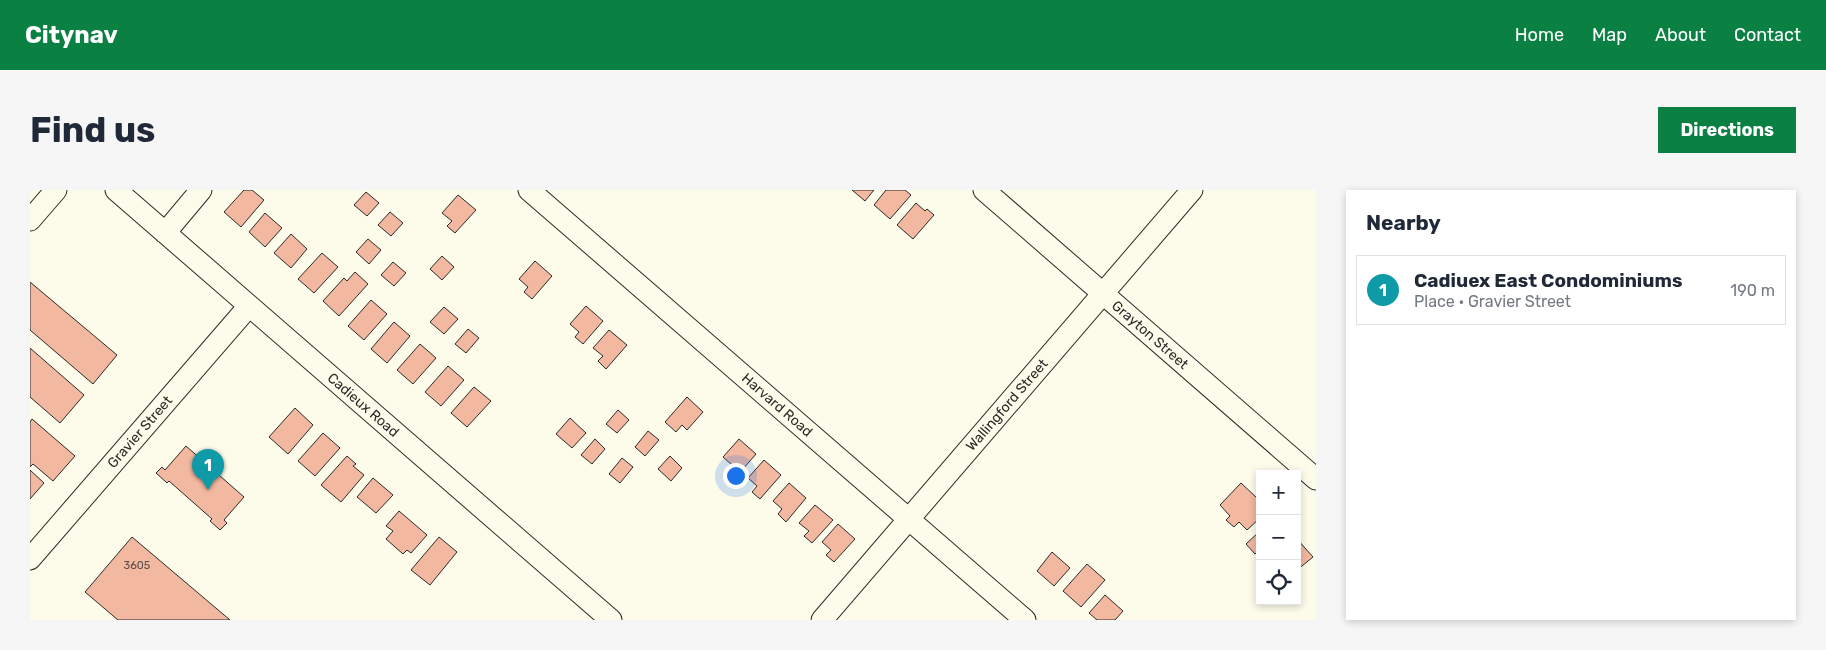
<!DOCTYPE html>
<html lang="en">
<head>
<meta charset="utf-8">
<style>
	body { margin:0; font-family:Rubik,sans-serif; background:#f6f6f7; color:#1f2937 }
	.controls { position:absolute; right:15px; bottom:15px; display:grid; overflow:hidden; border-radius:0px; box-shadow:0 2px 8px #0003 }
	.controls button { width:45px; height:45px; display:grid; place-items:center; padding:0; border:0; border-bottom:1px solid #e0e1e3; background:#fff; color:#1f2937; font:25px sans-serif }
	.you { position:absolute; left:705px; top:285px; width:18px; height:18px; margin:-12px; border:4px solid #fff; border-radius:50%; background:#1a73e8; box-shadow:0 0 0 8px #1a73e833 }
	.badge { display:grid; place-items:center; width:32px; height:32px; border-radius:50%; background:#0b8043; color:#fff; font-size:16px; font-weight:700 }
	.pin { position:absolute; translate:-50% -41px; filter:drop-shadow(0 1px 2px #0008) }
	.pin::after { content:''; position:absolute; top:26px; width:18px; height:15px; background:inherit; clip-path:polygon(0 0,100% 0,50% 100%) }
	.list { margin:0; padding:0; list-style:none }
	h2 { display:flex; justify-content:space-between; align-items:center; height:65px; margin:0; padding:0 20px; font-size:21px }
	h2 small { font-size:16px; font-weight:400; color:#747a83 }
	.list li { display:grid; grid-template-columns:32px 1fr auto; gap:15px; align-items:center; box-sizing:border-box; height:70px; margin:0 10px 10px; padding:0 10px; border:1px solid #e0e1e3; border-radius:0px }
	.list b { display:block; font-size:19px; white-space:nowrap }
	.list p { margin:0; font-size:16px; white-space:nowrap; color:#747a83 }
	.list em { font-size:16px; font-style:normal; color:#747a83 }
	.icon { flex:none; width:28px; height:28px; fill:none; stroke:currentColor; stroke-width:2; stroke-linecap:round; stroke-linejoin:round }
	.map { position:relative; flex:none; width:1286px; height:430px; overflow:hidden; border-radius:0px }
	header { display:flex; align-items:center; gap:30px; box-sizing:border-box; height:70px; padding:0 25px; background:#0b8043; color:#fff }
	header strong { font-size:24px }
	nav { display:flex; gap:28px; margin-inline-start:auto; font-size:18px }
	.intro { display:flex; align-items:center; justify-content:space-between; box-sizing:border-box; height:120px; padding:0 30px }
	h1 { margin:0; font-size:35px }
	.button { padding:12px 22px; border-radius:0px; background:#0b8043; color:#fff; font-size:18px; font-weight:700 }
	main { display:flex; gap:30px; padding:0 30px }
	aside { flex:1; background:#fff; border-radius:0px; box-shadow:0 2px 8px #0003 }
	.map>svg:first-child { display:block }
	.building { fill:#f2b8a0; stroke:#2b2b2b }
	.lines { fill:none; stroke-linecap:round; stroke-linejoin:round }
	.minor-casing { stroke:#2b2b2b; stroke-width:23 }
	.minor { stroke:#fdfbea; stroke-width:21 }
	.labels { text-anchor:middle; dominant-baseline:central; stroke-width:4; stroke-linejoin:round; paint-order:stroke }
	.number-label { font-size:11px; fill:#5d4e48 }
	.street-label { font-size:14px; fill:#2b2b2b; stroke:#fdfbea }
</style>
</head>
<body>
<header>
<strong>Citynav</strong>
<nav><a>Home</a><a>Map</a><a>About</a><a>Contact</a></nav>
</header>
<div class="intro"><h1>Find us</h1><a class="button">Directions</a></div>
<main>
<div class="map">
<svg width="1286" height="430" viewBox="0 0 1286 430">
	<rect width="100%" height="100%" fill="#fdfbea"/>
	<path class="building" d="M214,0H222L234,10L211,37L194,22Z
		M822,0H844L835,11Z
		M856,0H875L881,5L860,29L844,15Z
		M336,2L349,13L337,26L324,15Z
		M428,5L446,20L425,43L417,36L422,31L412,23Z
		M886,13L895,21L897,19L904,25L883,49L867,35Z
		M360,22L373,33L361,46L348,35Z
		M235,23L252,38L235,57L219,42Z
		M261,44L277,59L261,78L244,63Z
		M338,49L351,60L339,74L326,62Z
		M292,63L308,77L284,103L268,89Z
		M412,66L424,77L412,90L400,79Z
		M505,71L522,86L502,109L494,102L498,97L489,89Z
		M363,72L376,83L364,96L351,85Z
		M325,82L338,94L309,126L293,111L314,88L317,91Z
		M0,92L87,165L63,194L0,140Z
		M341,110L357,124L334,150L318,136Z
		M556,116L573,131L553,154L545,147L549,142L540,134Z
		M414,117L428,129L414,144L400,132Z
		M364,132L380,146L357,173L341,159Z
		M438,139L449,148L436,163L425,154Z
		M579,140L597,155L576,179L568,171L573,166L563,158Z
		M390,154L406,168L383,194L367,180Z
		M0,158L54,205L30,233L0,207Z
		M418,176L434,190L411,216L395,202Z
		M444,197L461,211L437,237L421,223Z
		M657,207L673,222L657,240L652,235L646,242L635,232Z
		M265,218L283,235L258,264L239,247Z
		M588,220L599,230L587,243L576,234Z
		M540,228L556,243L542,258L526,244Z
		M2,229L45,266L23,291L3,274L0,277V232Z
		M618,241L629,250L615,266L605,257Z
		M293,243L310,258L285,286L268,271Z
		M565,249L575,259L562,274L551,265Z
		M709,249L726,264L706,287L698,280L702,275L693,267Z
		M156,256L214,307L194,330L197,333L190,340L180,331L182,329L139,291L137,293L126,283L132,277L135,280Z
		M317,266L326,274L323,276L334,285L311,312L291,295Z
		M640,266L652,278L641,291L628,279Z
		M592,268L603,277L590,293L579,284Z
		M734,270L751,285L730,309L722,302L727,296L718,288Z
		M0,280L14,293L0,309Z
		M343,288L363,305L346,323L327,307Z
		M759,293L776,308L756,332L748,324L752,319L743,311Z
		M1211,293L1227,308L1228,306L1230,307V328L1217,340L1209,332L1204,337L1196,330L1200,326L1190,315Z
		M785,315L803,330L782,353L774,346L779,341L769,333Z
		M369,321L397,345L381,363L377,360L373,364L356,349L363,341L356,336Z
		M808,334L825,349L804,372L796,365L801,360L792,352Z
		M1230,341V359L1225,364L1216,354Z
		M102,347L200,430H88L55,402Z
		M409,347L427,362L400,395L381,380Z
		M1267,349L1283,367L1267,380Z
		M1022,362L1040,378L1024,396L1007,381Z
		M1057,374L1075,390L1051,417L1033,401Z
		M1075,405L1093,421L1085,430H1067L1059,423Z"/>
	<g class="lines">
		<defs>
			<path id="minor" d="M86,0L581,430
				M499,0L995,430
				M954,0L1286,289
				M0,30L26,0
				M135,43L171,0
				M0,369L219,116
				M792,430L1162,0"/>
		</defs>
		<use href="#minor" class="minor-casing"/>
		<use href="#minor" class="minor"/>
	</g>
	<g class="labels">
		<g class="number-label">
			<text x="107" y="375">3605</text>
		</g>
		<g class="street-label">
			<text transform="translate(1120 145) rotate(41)">Grayton Street</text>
			<text transform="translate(333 215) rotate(41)">Cadieux Road</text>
			<text transform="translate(747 215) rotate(41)">Harvard Road</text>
			<text transform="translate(977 215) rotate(-49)">Wallingford Street</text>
			<text transform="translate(110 242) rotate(-49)">Gravier Street</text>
		</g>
	</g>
</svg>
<div class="controls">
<button>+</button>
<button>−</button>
<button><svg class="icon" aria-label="locate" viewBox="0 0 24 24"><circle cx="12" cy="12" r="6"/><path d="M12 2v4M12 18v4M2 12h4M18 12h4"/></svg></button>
</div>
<div class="you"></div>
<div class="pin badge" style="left:178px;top:300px;background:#0f9aa8">1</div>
</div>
<aside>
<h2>Nearby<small></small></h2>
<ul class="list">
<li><span class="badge" style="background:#0f9aa8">1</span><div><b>Cadiuex East Condominiums</b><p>Place · Gravier Street</p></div><em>190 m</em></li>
</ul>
</aside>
</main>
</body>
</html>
